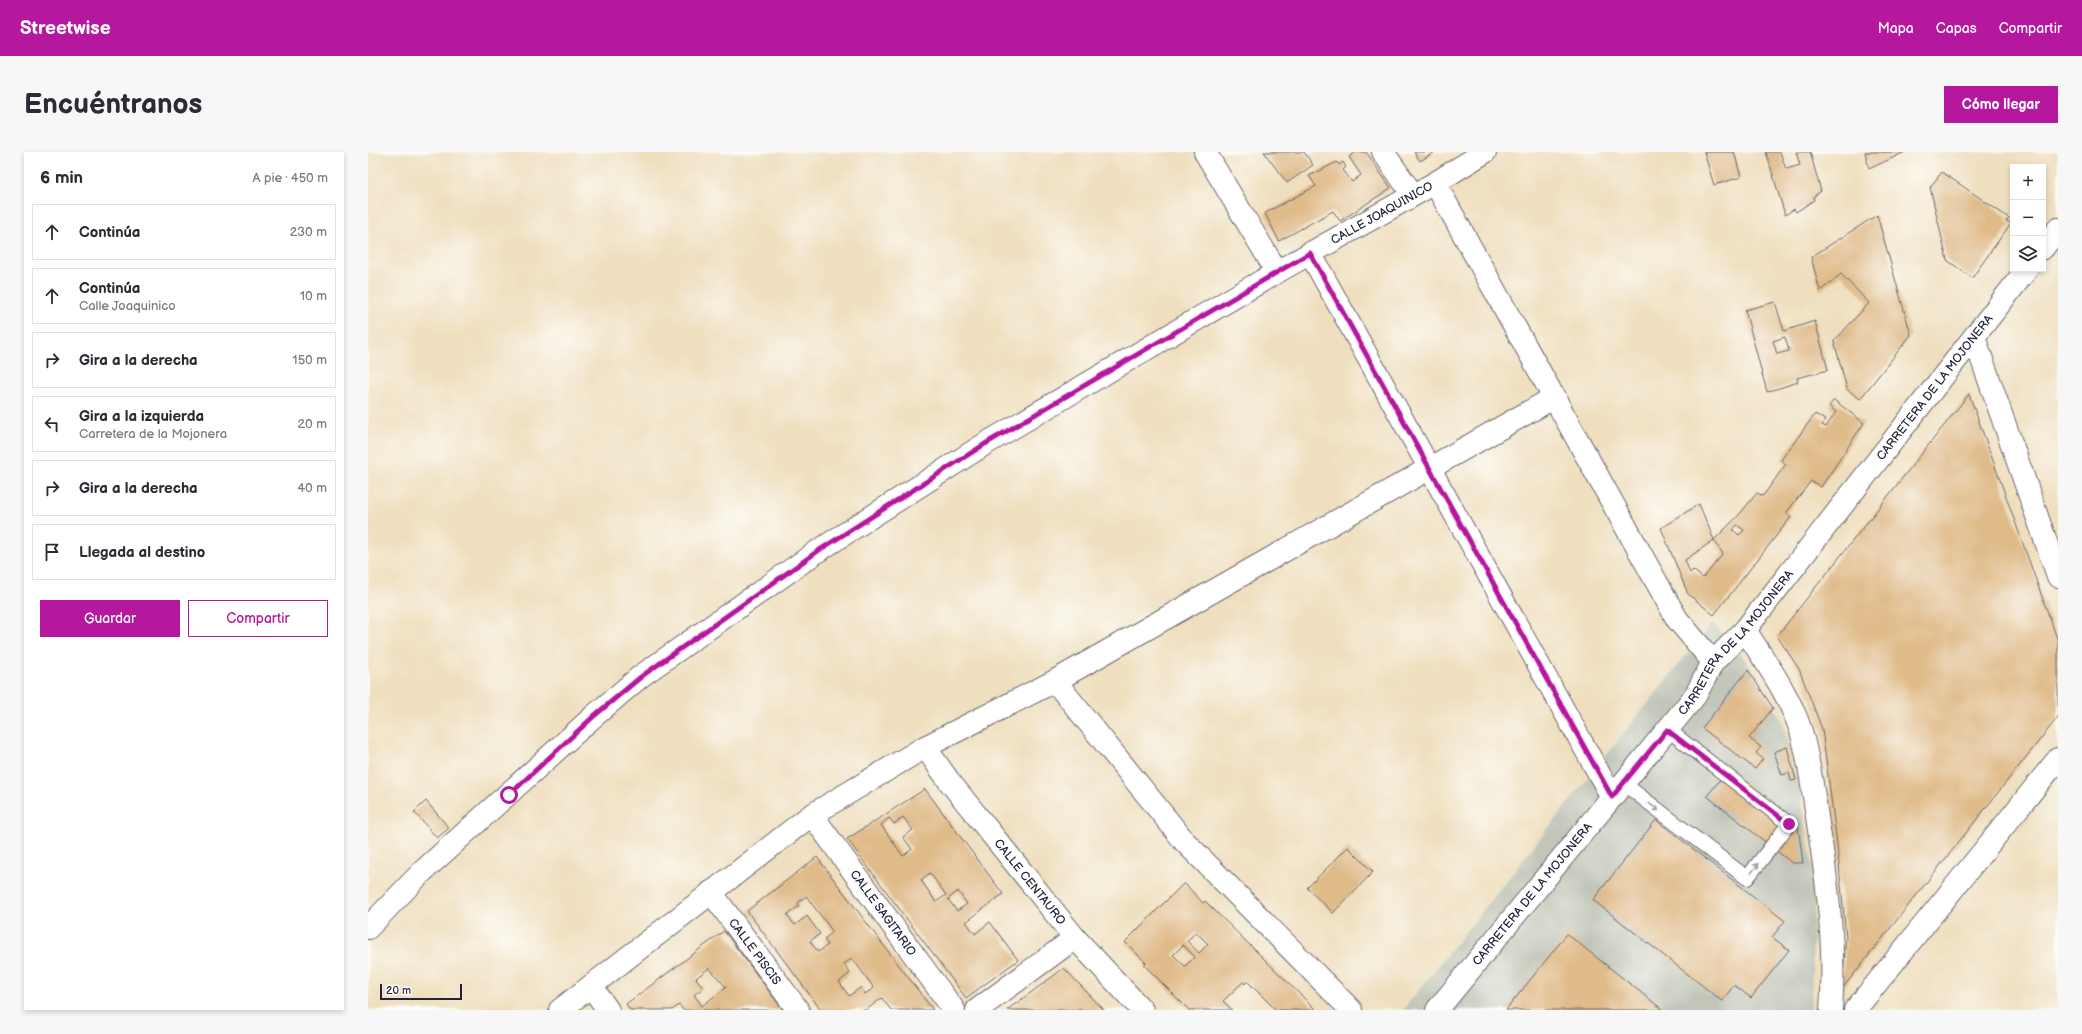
<!DOCTYPE html>
<html lang="es">
<head>
<meta charset="utf-8">
<style>
	body { margin:0; font-family:"Balsamiq Sans",sans-serif; background:#f7f7f7; color:#2b2b33 }
	.controls { position:absolute; right:12px; top:12px; display:grid; overflow:hidden; border-radius:0px; box-shadow:0 2px 6px #0003 }
	.controls button { width:36px; height:36px; display:grid; place-items:center; padding:0; border:0; border-bottom:1px solid #e1e1e2; background:#fff; color:#2b2b33; font:20px sans-serif }
	.scale { position:absolute; left:12px; bottom:10px; width:82px; box-sizing:border-box; padding-left:4px; border:2px solid #22223b; border-top:0; font-size:11px; line-height:14px; white-space:nowrap; color:#22223b; -webkit-text-stroke:3px #fdfcf7; paint-order:stroke }
	.stop { position:absolute; width:12px; height:12px; margin:-9px; border:3px solid #b5179e; border-radius:50%; background:#fff }
	.stop.end { background:#b5179e; border-color:#fff; box-shadow:0 1px 4px #0008 }
	.list { margin:0; padding:0; list-style:none }
	h2 { display:flex; justify-content:space-between; align-items:center; height:52px; margin:0; padding:0 16px; font-size:17px }
	h2 small { font-size:13px; font-weight:400; color:#7c7c81 }
	.list li { display:grid; grid-template-columns:26px 1fr auto; gap:12px; align-items:center; box-sizing:border-box; height:56px; margin:0 8px 8px; padding:0 8px; border:1px solid #e1e1e2; border-radius:0px }
	.list b { display:block; font-size:15px; white-space:nowrap }
	.list p { margin:0; font-size:13px; white-space:nowrap; color:#7c7c81 }
	.list em { font-size:13px; font-style:normal; color:#7c7c81 }
	.actions { display:flex; gap:8px; padding:12px 16px }
	.actions a { flex:1; padding:9px 0; border:1px solid #b5179e; border-radius:0px; text-align:center; font-size:14px; color:#b5179e }
	.actions .main { background:#b5179e; color:#fff }
	.icon { flex:none; width:22px; height:22px; fill:none; stroke:currentColor; stroke-width:2; stroke-linecap:round; stroke-linejoin:round }
	.map { position:relative; flex:none; width:1690px; height:858px; overflow:hidden; border-radius:0px }
	header { display:flex; align-items:center; gap:24px; box-sizing:border-box; height:56px; padding:0 20px; background:#b5179e; color:#fff }
	header strong { font-size:19px }
	nav { display:flex; gap:22px; margin-inline-start:auto; font-size:14px }
	.intro { display:flex; align-items:center; justify-content:space-between; box-sizing:border-box; height:96px; padding:0 24px }
	h1 { margin:0; font-size:28px }
	.button { padding:10px 18px; border-radius:0px; background:#b5179e; color:#fff; font-size:14px; font-weight:700 }
	main { display:flex; gap:24px; padding:0 24px }
	aside { flex:1; background:#fff; border-radius:0px; box-shadow:0 2px 6px #0003 }
	.map>svg:first-child { display:block }
	.industrial { fill:#c2c6b9 }
	.building { fill:#e0bb8a; fill-rule:evenodd }
	.lines { fill:none; stroke-linecap:round; stroke-linejoin:round }
	.lane-casing { stroke:#6a6469; stroke-width:16 }
	.street-casing { stroke:#6a6469; stroke-width:24 }
	.secondary-casing { stroke:#6a6469; stroke-width:24 }
	.lane { stroke:#fff; stroke-width:14 }
	.street { stroke:#fff; stroke-width:22 }
	.secondary { stroke:#fff; stroke-width:22 }
	.oneway { stroke:#9c9ca7 }
	.route { stroke:#b5179e; stroke-width:5 }
	.labels { text-anchor:middle; dominant-baseline:central; stroke-width:3; stroke-linejoin:round; paint-order:stroke }
	.street-label { font-size:12px; fill:#22223b; stroke:#fdfcf7 }
</style>
</head>
<body>
<header>
<strong>Streetwise</strong>
<nav><a>Mapa</a><a>Capas</a><a>Compartir</a></nav>
</header>
<div class="intro"><h1>Encuéntranos</h1><a class="button">Cómo llegar</a></div>
<main>
<aside>
<h2>6 min<small>A pie · 450 m</small></h2>
<ul class="list">
<li><svg class="icon" aria-label="ahead" viewBox="0 0 24 24"><path d="M12 20V5M6 11l6-6 6 6"/></svg><div><b>Continúa</b></div><em>230 m</em></li>
<li><svg class="icon" aria-label="ahead" viewBox="0 0 24 24"><path d="M12 20V5M6 11l6-6 6 6"/></svg><div><b>Continúa</b><p>Calle Joaquinico</p></div><em>10 m</em></li>
<li><svg class="icon" aria-label="right" viewBox="0 0 24 24"><path d="M7 20v-9h11M14 6l5 5-5 5"/></svg><div><b>Gira a la derecha</b></div><em>150 m</em></li>
<li><svg class="icon" aria-label="left" viewBox="0 0 24 24"><path d="M17 20v-9H6M10 6l-5 5 5 5"/></svg><div><b>Gira a la izquierda</b><p>Carretera de la Mojonera</p></div><em>20 m</em></li>
<li><svg class="icon" aria-label="right" viewBox="0 0 24 24"><path d="M7 20v-9h11M14 6l5 5-5 5"/></svg><div><b>Gira a la derecha</b></div><em>40 m</em></li>
<li><svg class="icon" aria-label="arrive" viewBox="0 0 24 24"><path d="M6 21V4h12l-3 4 3 4H6"/></svg><div><b>Llegada al destino</b></div></li>
</ul>
<div class="actions"><a class="main">Guardar</a><a>Compartir</a></div>
</aside>
<div class="map">
<svg width="1690" height="858" viewBox="0 0 1690 858">
	<rect width="100%" height="100%" fill="#fdfcf7"/>
	<filter id="ink" filterUnits="userSpaceOnUse"><feTurbulence type="fractalNoise" baseFrequency=".025" numOctaves="2"/><feDisplacementMap in="SourceGraphic" scale="8" xChannelSelector="R" yChannelSelector="G"/><feConvolveMatrix kernelMatrix="1 2 1 2 8 2 1 2 1" color-interpolation-filters="sRGB"/></filter>
	<filter id="wash" filterUnits="userSpaceOnUse"><feTurbulence type="fractalNoise" baseFrequency=".012" numOctaves="4" result="noise"/><feDisplacementMap in="SourceGraphic" scale="16" xChannelSelector="R" yChannelSelector="G"/><feGaussianBlur stdDeviation="0.9" result="paint"/><feColorMatrix in="noise" values="0 0 0 0 0 0 0 0 0 0 0 0 0 0 0 0 0 1.4 0 .05"/><feComposite in="paint" operator="in"/></filter>
	<g filter="url(#wash)">
		<rect width="100%" height="100%" fill="#efdfbf"/>
		<path class="industrial" d="M1344,471L1377,507L1414,569L1431,632L1447,731L1443,858H1035Z"/>
		<g id="blocks">
			<path class="building" d="M896,0H936L945,13L919,31Z
				M988,0H998L1023,36L972,69L965,59L911,89L897,61L948,34L941,24L969,10L971,13L975,10L978,15L975,18L984,30L993,23L981,5Z
				M1046,0H1067L1052,9Z
				M1336,0H1366L1373,25L1346,33Z
				M1398,0H1412L1418,17L1432,13L1428,0H1442L1453,39L1445,45L1446,48L1428,60L1426,57L1417,63Z
				M1497,0H1537L1501,17Z
				M1574,20L1641,66L1638,69L1643,71L1604,126L1579,108L1562,35Z
				M1509,63L1543,183L1492,247L1479,237L1466,189L1501,151L1473,122L1452,139L1443,105Z
				M1407,150L1416,179L1447,169L1460,218L1429,226L1430,230L1399,240L1377,158ZM1417,185L1421,199L1409,202L1405,189Z
				M1601,242L1690,489V565L1474,837L1478,785L1469,692L1454,577L1431,517L1409,484Z
				M1466,248L1496,271L1453,335L1443,329L1418,361L1423,365L1346,463L1320,442L1293,376L1331,352L1346,388L1317,408L1322,421L1325,418L1335,426L1355,402L1346,388L1370,364L1389,341L1395,344L1418,312L1413,308L1447,262L1457,268L1454,273L1458,275L1468,260L1461,254ZM1369,373L1376,378L1371,383L1365,378Z
				M1380,518L1405,556L1381,586L1393,595L1388,601L1395,607L1387,617L1334,576Z
				M1419,595L1428,628L1423,629L1421,621L1414,623L1406,600Z
				M1360,618L1430,674L1435,711H1424L1339,644Z
				M557,637L635,742L598,770L607,782L622,770L650,808L598,846L479,687ZM535,665L545,678L535,685L544,697L535,704L513,673L521,666L526,672ZM562,721L578,743L568,750L553,728ZM590,739L599,752L589,759L580,747Z
				M58,649L81,676L69,686L46,660Z
				M1288,668L1417,769L1404,785L1421,798L1383,846L1366,833L1354,849L1225,748Z
				M980,695L1005,720L965,761L939,736Z
				M449,705L510,786L565,858H523L514,846L498,858H453L439,839L379,759ZM438,744L465,780L456,787L460,793L450,800L442,789L452,782L439,764L427,773L419,763L431,754L430,751ZM484,806L506,836L497,842L493,835L481,844L471,830L482,821L476,812Z
				M816,731L835,751L837,749L948,858H906L907,857L879,829L877,832L875,830L855,849L864,858H821L776,813L778,811L757,790ZM828,780L840,792L831,801L819,789ZM815,793L827,805L817,814L805,803Z
				M356,779L415,858H315L311,853L304,858H262L258,852ZM341,816L358,835L334,854L326,843L335,836L328,826Z
				M1199,782L1295,858H1138Z
				M696,816L736,858H639L661,842Z"/>
		</g>
	</g>
	<g filter="url(#ink)">
		<use href="#blocks" fill-opacity="0" stroke="#6a6469" stroke-width="1"/>
		<g class="lines">
			<defs>
				<path id="lane" d="M1255,631L1379,726L1421,672L1299,577"/>
				<g id="street">
					<path d="M837,0L909,120"/>
					<path d="M1015,0L1045,43"/>
					<path d="M1067,31L1309,467L1345,510"/>
					<path d="M942,101L1244,645"/>
					<path d="M1606,185L1690,424"/>
					<path d="M1377,478C1397,509 1422,544 1433,579C1441,607 1445,637 1449,665C1459,729 1468,794 1463,858"/>
					<path d="M687,529L817,690L983,858"/>
					<path id="s1" d="M557,595L581,629L707,786L774,858"/>
					<path id="s2" d="M444,663L586,858"/>
					<path id="s3" d="M343,740L430,858"/>
					<path id="s4" d="M0,776L54,720L226,564L273,524L450,399L617,292L909,120L1067,31L1117,0"/>
					<path d="M223,834L240,858"/>
					<path d="M192,858L442,664L557,595L687,529L1187,245"/>
					<path d="M609,858L707,786"/>
					<path d="M1487,858L1690,607"/>
				</g>
				<g id="secondary">
					<path d="M1675,96L1690,77"/>
					<path id="s5" d="M1069,858L1327,544L1345,510L1377,478L1659,117"/>
				</g>
			</defs>
			<use href="#lane" class="lane-casing"/>
			<use href="#street" class="street-casing"/>
			<use href="#secondary" class="secondary-casing"/>
			<use href="#lane" class="lane"/>
			<use href="#street" class="street"/>
			<use href="#secondary" class="secondary"/>
		</g>
		<defs><path id="oneway-shaft" d="M-6 0H5M1.5-3L5.5 0L1.5 3" fill="none" stroke-width="1.6" stroke-linecap="round" stroke-linejoin="round"/></defs>
		<g class="oneway">
			<use href="#oneway-shaft" transform="translate(1286 655) rotate(38)"/>
			<use href="#oneway-shaft" transform="translate(1387 716) rotate(-52)"/>
		</g>
	</g>
	<g class="lines" filter="url(#ink)">
		<path class="route" d="M141,643L226,564L274,524L450,399L617,292L942,101L1244,645L1299,578L1421,672"/>
	</g>
	<g class="labels">
		<g class="street-label">
			<text stroke="none"><textPath href="#s4" startOffset="1246">CALLE JOAQUINICO</textPath></text>
			<text stroke="none"><textPath href="#s5" startOffset="798">CARRETERA DE LA MOJONERA</textPath></text>
			<text stroke="none"><textPath href="#s5" startOffset="474">CARRETERA DE LA MOJONERA</textPath></text>
			<text stroke="none"><textPath href="#s1" startOffset="171">CALLE CENTAURO</textPath></text>
			<text stroke="none"><textPath href="#s5" startOffset="150">CARRETERA DE LA MOJONERA</textPath></text>
			<text stroke="none"><textPath href="#s2" startOffset="121">CALLE SAGITARIO</textPath></text>
			<text stroke="none"><textPath href="#s3" startOffset="74">CALLE PISCIS</textPath></text>
		</g>
	</g>
</svg>
<div class="controls">
<button>+</button>
<button>−</button>
<button><svg class="icon" aria-label="layers" viewBox="0 0 24 24"><path d="M12 4l9 5-9 5-9-5zM3 14l9 5 9-5"/></svg></button>
</div>
<div class="scale">20 m</div>
<div class="stop" style="left:141px;top:643px"></div>
<div class="stop end" style="left:1421px;top:672px"></div>
</div>
</main>
</body>
</html>
